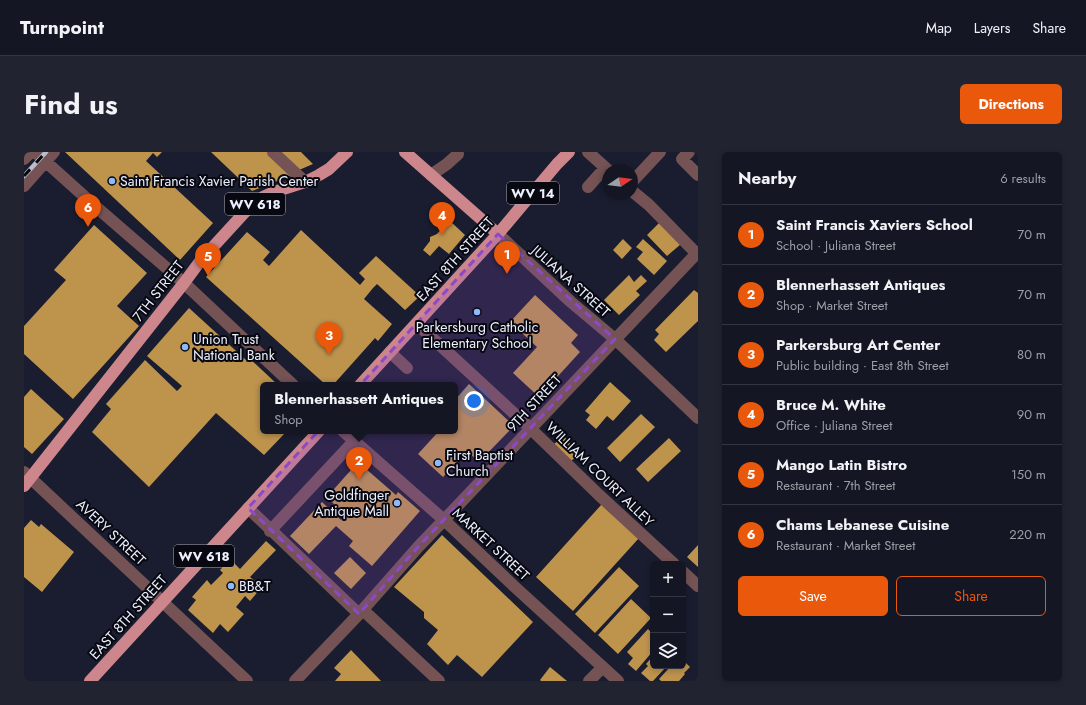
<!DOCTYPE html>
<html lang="en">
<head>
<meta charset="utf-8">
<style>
	body { margin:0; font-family:Jost,sans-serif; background:#212331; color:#f1f3f6 }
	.controls { position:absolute; right:12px; bottom:12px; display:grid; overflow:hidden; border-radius:6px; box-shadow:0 2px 6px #0003 }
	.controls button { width:36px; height:36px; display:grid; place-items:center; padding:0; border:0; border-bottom:1px solid #333541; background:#141624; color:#f1f3f6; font:20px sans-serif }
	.compass { position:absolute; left:578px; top:12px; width:36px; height:36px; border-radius:50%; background:#141624; box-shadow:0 2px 6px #0003; rotate:77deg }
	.you { position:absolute; left:450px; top:249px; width:14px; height:14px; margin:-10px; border:3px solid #fff; border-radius:50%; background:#1a73e8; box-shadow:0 0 0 6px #1a73e833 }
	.badge { display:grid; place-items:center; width:26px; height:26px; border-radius:50%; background:#ea580c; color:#fff; font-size:13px; font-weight:700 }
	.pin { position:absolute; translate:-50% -33px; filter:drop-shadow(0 1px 2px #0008) }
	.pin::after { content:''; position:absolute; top:21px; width:14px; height:12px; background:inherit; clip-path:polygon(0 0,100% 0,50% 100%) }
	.popup { position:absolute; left:236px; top:230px; width:198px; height:52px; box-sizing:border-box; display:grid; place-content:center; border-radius:6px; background:#141624; filter:drop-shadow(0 1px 3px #0005); font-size:13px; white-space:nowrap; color:#9d9fa6 }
	.popup b { font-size:15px; color:#f1f3f6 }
	.popup::after { content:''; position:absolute; left:50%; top:100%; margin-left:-8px; border:8px solid transparent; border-top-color:#141624 }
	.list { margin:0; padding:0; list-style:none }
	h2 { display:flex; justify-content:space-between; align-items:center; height:52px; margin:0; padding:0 16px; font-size:17px }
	h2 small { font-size:13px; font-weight:400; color:#9d9fa6 }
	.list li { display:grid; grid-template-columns:26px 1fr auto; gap:12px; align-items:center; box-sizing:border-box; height:60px; padding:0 16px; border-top:1px solid #333541 }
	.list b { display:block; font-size:15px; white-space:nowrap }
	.list p { margin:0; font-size:13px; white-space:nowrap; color:#9d9fa6 }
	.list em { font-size:13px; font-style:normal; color:#9d9fa6 }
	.actions { display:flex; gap:8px; padding:12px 16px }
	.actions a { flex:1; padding:9px 0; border:1px solid #ea580c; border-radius:6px; text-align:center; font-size:14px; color:#ea580c }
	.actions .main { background:#ea580c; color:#fff }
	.icon { flex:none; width:22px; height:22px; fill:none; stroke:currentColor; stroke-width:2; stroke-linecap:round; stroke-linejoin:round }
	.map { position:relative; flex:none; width:674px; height:529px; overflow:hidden; border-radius:6px }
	header { display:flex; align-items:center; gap:24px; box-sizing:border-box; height:56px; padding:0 20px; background:#141624; border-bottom:1px solid #333541 }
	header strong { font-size:19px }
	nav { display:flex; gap:22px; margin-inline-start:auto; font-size:14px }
	.intro { display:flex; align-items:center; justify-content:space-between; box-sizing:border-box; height:96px; padding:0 24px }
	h1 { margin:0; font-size:28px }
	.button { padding:10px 18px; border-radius:6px; background:#ea580c; color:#fff; font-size:14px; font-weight:700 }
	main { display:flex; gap:24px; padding:0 24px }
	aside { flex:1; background:#141624; border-radius:6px; box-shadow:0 2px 6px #0003 }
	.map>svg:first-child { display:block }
	.building { fill:#be944d }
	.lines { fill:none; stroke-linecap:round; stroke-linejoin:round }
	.minor { stroke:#755355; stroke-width:12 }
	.major { stroke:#cd868b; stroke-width:12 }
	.rail-casing { stroke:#babdcc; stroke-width:4.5 }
	.rail { stroke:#070810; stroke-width:3; stroke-dasharray:9; stroke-linecap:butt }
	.marked { fill:#8c49c8; fill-opacity:0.2; stroke:#8c49c8; stroke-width:3; stroke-dasharray:8 5; stroke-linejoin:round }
	.poi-dot { fill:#8eb9fc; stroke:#070810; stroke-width:1.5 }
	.labels { text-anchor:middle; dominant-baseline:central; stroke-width:4; stroke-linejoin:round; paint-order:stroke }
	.shield { fill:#070810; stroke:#a8aab7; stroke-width:1 }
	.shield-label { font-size:13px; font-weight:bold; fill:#edf0fe }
	.poi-label { font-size:14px; fill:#edf0fe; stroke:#070810; text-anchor:start }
	.street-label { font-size:14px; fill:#edf0fe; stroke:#070810 }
</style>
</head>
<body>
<header>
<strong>Turnpoint</strong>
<nav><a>Map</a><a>Layers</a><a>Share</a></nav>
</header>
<div class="intro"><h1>Find us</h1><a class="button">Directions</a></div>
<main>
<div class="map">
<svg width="674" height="529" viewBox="0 0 674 529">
	<rect width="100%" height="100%" fill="#1a1d30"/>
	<path class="building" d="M41,0H138L133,5L129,1L122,9L189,71L156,108Z
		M187,0H245L268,23L228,39Z
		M256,0H277L289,12L275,18Z
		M425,68L441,83L425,102L415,94L406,104L399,98L406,89V85L413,82Z
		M636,70L657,92L643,104L623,83Z
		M70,73L123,121L93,154L115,174L49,247L0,202V174L42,128L30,118Z
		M277,78L336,133L341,127L335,121L352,104L396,144L381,158L353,132L349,136L340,147L368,172L354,189L351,186L309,233H302L182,125L223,80L246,100L239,108L245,114Z
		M599,87L608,96L598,107L589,98Z
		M619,87L643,109L630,123L613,107L619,100L612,95Z
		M605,123L610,130L617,123L623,129L612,139L616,143L595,163L580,148Z
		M670,138L674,141V169L642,200L630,188L635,182L631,178Z
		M511,143L554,183L547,191L556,200L515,245L489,221L513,195L486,170Z
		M165,156L222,208L224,205L254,233H239V279H263L240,303L192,261L125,335L68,280L87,257L82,252L121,208L153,239L158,234L123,204Z
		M586,230L607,249L589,269L583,264L572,277L562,268L566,263L561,259Z
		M445,232L490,274L455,310L443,299L419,325L394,302L415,279H431V248Z
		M7,237L40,267L8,302L0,295V245Z
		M617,262L631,275L596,310L583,296Z
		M540,284L555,303L544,311L530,292Z
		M645,286L657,299L624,330L612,317Z
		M334,310L372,343L374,340L396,359L348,414L325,394L329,389L312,374L285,402L266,384L298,350L317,368L321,363L303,345Z
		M578,352L615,386L549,459L512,425Z
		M7,368L15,375L17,372L50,400L18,440L0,425V376Z
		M418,383L509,470L458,525L433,503L424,513L403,492L414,478L400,466V460L370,435Z
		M242,389L252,398L226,425L238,435L226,449L221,444L212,455L220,462L204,480L196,472L189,481L164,458L172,448L168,445L183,428L187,433L199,421L196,418L206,407L216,417Z
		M674,393V415L663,405Z
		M326,405L342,421L327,437L310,421Z
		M595,415L615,434L571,481L551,462Z
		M607,447L627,466L594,502L574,483Z
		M624,477L629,482V499L612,519L604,512L609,506L603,500Z
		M327,498L357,529H311L317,522L310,516Z
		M629,504V514H643L629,529H626L617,521L624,514L622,512Z
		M659,508L666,515L660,521L661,522L655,529H637L635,527L647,514H659Z
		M526,515L543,529H517L516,528Z"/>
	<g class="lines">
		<path class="minor" d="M11,0L71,54L160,131L269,233
			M249,0L281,30
			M564,0L584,18
			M665,0L658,7L674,23
			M0,7L7,0
			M407,23L423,12L434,2
			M608,30L636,0
			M0,34L30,0
			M564,35L581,16
			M608,39L625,53L674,103
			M474,82L547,150L591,187L674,266
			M393,172L507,277L575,343L650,412
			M366,200L383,216
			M319,279L420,368L492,436L594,529
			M0,320L223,529
			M224,356L335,462
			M246,379L330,289
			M659,420L674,434
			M339,458L415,529
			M271,529L335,462L395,394L420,368L674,100
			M565,529L579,515"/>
		<path class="major" d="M381,0L474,82
			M336,233L474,82L533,12L545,0
			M0,334L160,131L177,108L221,60L239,45L250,40L281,30L295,23L305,17L323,0
			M66,529L295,279"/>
		<defs>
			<path id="rail" d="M0,24L22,0"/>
		</defs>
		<use href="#rail" class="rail-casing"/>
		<use href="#rail" class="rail"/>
	</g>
	<path class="marked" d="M474,82L591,187L395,394L335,462L224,356Z"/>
	<g class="poi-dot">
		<circle cx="88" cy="29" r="4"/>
		<circle cx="453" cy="160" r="4"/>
		<circle cx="161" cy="195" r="4"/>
		<circle cx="414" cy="311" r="4"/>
		<circle cx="373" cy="351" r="4"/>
		<circle cx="207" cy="434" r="4"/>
	</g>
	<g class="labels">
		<g class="shield">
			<rect x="483" y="30" width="52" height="22" rx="3"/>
			<rect x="201" y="41" width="60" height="22" rx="3"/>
			<rect x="150" y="393" width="60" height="22" rx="3"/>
		</g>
		<g class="shield-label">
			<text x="509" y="41">WV 14</text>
			<text x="231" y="52">WV 618</text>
			<text x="180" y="404">WV 618</text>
		</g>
		<g class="poi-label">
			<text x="96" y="29">Saint Francis Xavier Parish Center</text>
			<text x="453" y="175" text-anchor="middle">Parkersburg Catholic<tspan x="453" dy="16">Elementary School</tspan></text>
			<text x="169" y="187">Union Trust<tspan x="169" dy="16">National Bank</tspan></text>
			<text x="422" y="303">First Baptist<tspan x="422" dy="16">Church</tspan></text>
			<text x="365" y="343" text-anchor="end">Goldfinger<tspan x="365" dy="16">Antique Mall</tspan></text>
			<text x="215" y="434">BB&amp;T</text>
		</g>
		<g class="street-label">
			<text transform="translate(431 107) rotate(-48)">EAST 8TH STREET</text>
			<text transform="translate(547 129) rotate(42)">JULIANA STREET</text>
			<text transform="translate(134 139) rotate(-52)">7TH STREET</text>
			<text transform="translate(510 251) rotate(-47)">9TH STREET</text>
			<text transform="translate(576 322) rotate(44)">WILLIAM COURT ALLEY</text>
			<text transform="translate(87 380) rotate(43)">AVERY STREET</text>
			<text transform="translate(467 392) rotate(43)">MARKET STREET</text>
			<text transform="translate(104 465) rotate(-48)">EAST 8TH STREET</text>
		</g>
	</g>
</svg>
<div class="controls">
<button>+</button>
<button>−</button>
<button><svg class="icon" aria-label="layers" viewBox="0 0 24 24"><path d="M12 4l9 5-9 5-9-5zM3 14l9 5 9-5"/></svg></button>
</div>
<svg class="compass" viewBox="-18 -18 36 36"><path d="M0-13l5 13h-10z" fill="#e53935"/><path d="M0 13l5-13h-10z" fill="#9d9fa6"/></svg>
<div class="you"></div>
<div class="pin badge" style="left:483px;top:122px">1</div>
<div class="pin badge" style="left:335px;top:328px">2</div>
<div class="popup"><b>Blennerhassett Antiques</b>Shop</div>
<div class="pin badge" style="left:305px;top:203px">3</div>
<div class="pin badge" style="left:418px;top:83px">4</div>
<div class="pin badge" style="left:184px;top:124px">5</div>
<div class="pin badge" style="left:64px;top:75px">6</div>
</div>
<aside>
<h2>Nearby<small>6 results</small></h2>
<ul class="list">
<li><span class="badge">1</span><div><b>Saint Francis Xaviers School</b><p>School · Juliana Street</p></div><em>70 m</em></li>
<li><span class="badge">2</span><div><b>Blennerhassett Antiques</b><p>Shop · Market Street</p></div><em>70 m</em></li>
<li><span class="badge">3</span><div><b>Parkersburg Art Center</b><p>Public building · East 8th Street</p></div><em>80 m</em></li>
<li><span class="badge">4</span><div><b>Bruce M. White</b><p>Office · Juliana Street</p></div><em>90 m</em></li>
<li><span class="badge">5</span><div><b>Mango Latin Bistro</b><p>Restaurant · 7th Street</p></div><em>150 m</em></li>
<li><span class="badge">6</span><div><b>Chams Lebanese Cuisine</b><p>Restaurant · Market Street</p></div><em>220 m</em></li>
</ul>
<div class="actions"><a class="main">Save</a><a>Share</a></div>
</aside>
</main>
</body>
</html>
